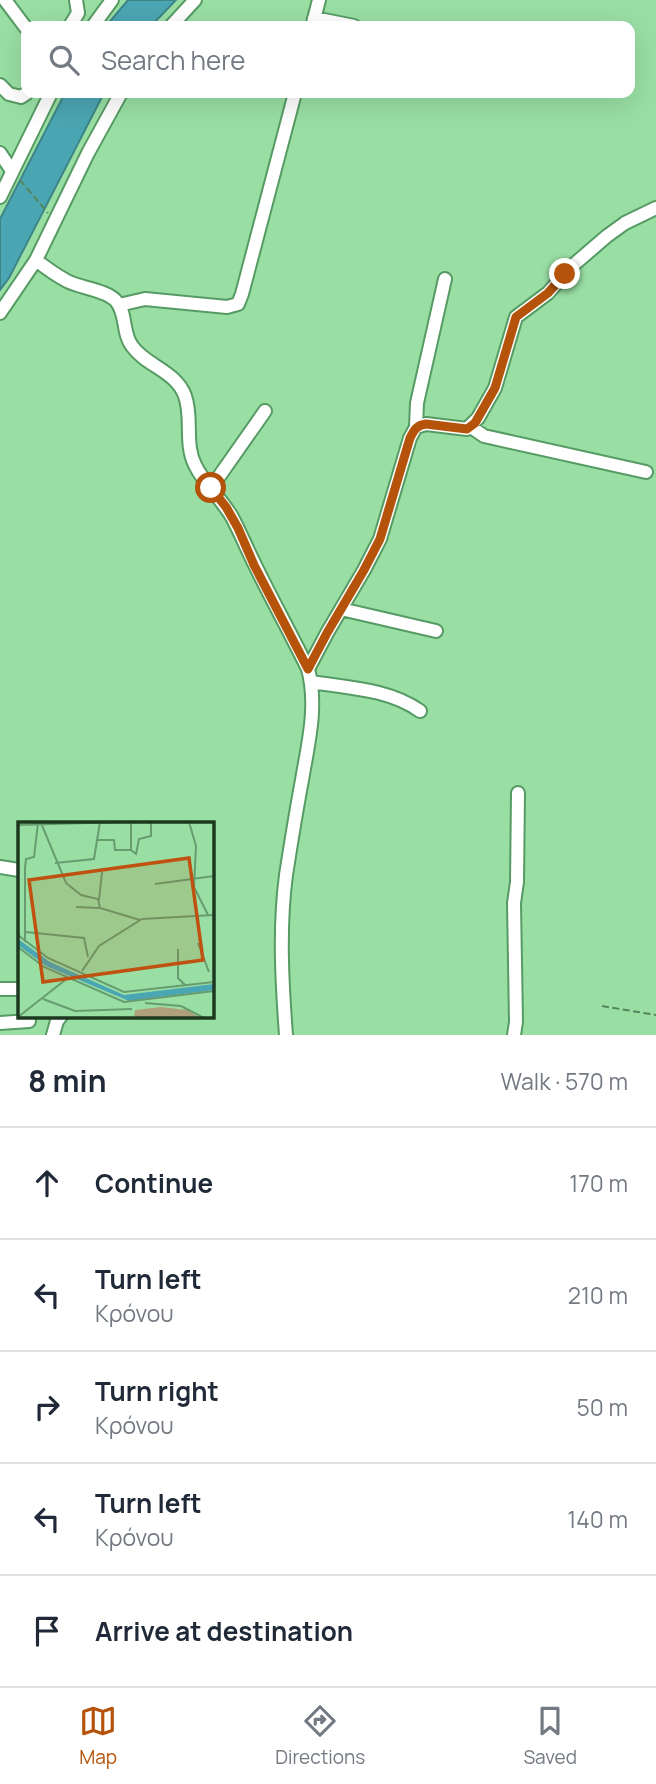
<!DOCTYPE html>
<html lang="en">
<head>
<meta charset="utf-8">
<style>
	body { margin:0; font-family:Manrope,sans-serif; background:#f6f6f7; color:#1f2937 }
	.stop { position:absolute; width:21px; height:21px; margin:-16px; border:5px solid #b45309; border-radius:50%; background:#fff }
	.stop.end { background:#b45309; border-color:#fff; box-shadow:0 2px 7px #0008 }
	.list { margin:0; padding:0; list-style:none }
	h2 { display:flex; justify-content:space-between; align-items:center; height:91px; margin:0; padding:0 28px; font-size:30px }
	h2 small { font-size:23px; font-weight:400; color:#747a83 }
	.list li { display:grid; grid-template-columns:46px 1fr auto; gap:21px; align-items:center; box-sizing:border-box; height:112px; padding:0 28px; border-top:2px solid #e0e1e3 }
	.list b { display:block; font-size:26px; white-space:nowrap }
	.list p { margin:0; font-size:23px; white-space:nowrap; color:#747a83 }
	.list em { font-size:23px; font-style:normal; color:#747a83 }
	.icon { flex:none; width:38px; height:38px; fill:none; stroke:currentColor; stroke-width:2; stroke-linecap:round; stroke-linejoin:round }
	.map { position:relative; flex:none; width:656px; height:1035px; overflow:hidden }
	.search { position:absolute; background:#fff; box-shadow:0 7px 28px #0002; left:21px; right:21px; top:21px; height:77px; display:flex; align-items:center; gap:18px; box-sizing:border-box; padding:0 24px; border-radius:14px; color:#747a83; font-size:26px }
	.sheet { height:651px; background:#fff }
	nav { display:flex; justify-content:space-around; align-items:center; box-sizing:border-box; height:98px; border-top:2px solid #e0e1e3; background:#fff; font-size:19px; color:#747a83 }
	nav a { display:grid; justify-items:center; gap:4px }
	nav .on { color:#b45309 }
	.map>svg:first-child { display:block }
	.water { fill:#4ba6b3; stroke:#3d8587; stroke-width:2 }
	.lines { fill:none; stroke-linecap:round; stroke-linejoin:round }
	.minor-casing { stroke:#579b64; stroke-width:16 }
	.path { stroke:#55855d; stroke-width:2; stroke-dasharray:7 3.5; stroke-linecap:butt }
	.minor { stroke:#fff; stroke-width:12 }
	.route { stroke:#b45309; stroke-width:9 }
	.inset-road { fill:none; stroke:#679c70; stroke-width:2 }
	.view { fill:#bf5210; fill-opacity:0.15; stroke:#bf5210; stroke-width:3.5 }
	.inset-edge { fill:none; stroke:#1c3821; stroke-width:3.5 }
</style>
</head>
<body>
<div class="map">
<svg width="656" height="1035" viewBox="0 0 656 1035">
	<rect width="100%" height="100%" fill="#99dfa4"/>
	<path class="water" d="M128,0H176L151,26H106Z
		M65,93H104L9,278L0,290V219Z"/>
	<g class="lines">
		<defs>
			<path id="minor" d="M5,0L26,28
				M314,18L354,26
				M313,23L319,0
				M70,26L78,13L76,0
				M93,26L112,0
				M171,26L195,0
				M0,85L9,94L21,97L27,93
				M0,153L12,171
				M0,197L51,93
				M36,260C46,268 56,275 67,281C80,288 107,290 116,301C127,313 122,333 132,346C146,366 176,371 185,396C193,418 184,443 195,465C204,484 221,498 232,517C240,532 247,549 255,565C272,600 291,634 308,669C318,706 308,744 302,780C296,812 291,843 286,875C279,928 282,982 286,1035
				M119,305L145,299L227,307L238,304L242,294L295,93
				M0,313L36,260L88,153L121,93
				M416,427L417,403L445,279
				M471,427L484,436L646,472
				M211,488L265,411
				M341,609L436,631
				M308,669L327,633L364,570L380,539L410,438L416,427L426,424L467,429L478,418L495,388L516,317L548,293L571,267L607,236L625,223L656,208
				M312,682C348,688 389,689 420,711
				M0,867L19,870
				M0,989H18
				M0,1023L29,1021
				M53,1035L57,1021L61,1016
				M514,1035L516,1022L514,903L517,882L518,793"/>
		</defs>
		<use href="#minor" class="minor-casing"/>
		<path class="path" d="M20,180L48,213
			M602,1006L656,1015"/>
		<use href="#minor" class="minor"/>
	</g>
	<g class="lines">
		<path class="route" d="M211,488L226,507L238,528L254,565L308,669L327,633L364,570L380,539L410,438C414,430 417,425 426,424L467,429L475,423L495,388L516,317L548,293L565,274"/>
	</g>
	<g transform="translate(18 822)">
		<rect width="196" height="196" fill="#99dfa4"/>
		<path d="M143,185L169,188L182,196H106L116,195L117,188Z" fill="#afa07b"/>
		<path d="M0,117L32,140L106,173L196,162V168L111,179L28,144L0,123Z" fill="#4ba6b3"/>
		<path class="inset-road" d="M171,0L178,24L176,65L190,93M23,1L48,61L63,73L80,77L82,86L122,98M0,3L107,0M80,18H96L97,28H113V0M113,28L118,32L121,17L133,14V0M37,41L76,37L82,0M137,62L196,54M81,78L84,50M58,85L82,86M8,110L66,116L70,135M0,113L30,136L106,170L196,160M7,120V46L8,37L16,35L20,1M180,121L191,150M0,125L26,145L106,180L196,169M160,127V156L167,163M64,149L81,124L124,97L196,93M25,177L57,189L114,187M127,181L163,184L186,196M0,195L51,155"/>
		<path class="view" d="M171,36L185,138L25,160L11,58Z"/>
		<rect width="196" height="196" class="inset-edge"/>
	</g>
</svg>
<div class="stop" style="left:211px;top:488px"></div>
<div class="stop end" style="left:565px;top:274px"></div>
<div class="search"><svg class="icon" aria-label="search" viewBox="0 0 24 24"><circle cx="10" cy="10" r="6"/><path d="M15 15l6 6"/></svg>Search here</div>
</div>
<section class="sheet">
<h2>8 min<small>Walk · 570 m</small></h2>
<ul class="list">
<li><svg class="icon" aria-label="ahead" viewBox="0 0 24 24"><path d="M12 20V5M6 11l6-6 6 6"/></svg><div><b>Continue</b></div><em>170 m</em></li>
<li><svg class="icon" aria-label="left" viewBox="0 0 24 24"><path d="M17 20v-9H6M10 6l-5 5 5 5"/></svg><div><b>Turn left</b><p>Κρόνου</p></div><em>210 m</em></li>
<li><svg class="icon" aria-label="right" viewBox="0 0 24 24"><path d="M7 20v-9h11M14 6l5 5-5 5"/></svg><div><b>Turn right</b><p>Κρόνου</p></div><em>50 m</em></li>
<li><svg class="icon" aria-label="left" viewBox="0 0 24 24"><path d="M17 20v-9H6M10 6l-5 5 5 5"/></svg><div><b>Turn left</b><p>Κρόνου</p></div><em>140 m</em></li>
<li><svg class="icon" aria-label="arrive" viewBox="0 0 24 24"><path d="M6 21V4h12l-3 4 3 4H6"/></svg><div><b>Arrive at destination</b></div></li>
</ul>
</section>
<nav>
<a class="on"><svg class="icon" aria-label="map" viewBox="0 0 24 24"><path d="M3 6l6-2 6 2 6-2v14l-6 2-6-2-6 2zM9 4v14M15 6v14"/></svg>Map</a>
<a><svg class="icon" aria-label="directions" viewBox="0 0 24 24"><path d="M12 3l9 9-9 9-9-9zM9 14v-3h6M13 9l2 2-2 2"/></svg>Directions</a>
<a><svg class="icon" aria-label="saved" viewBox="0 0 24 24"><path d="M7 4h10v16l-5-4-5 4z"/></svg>Saved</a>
</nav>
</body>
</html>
